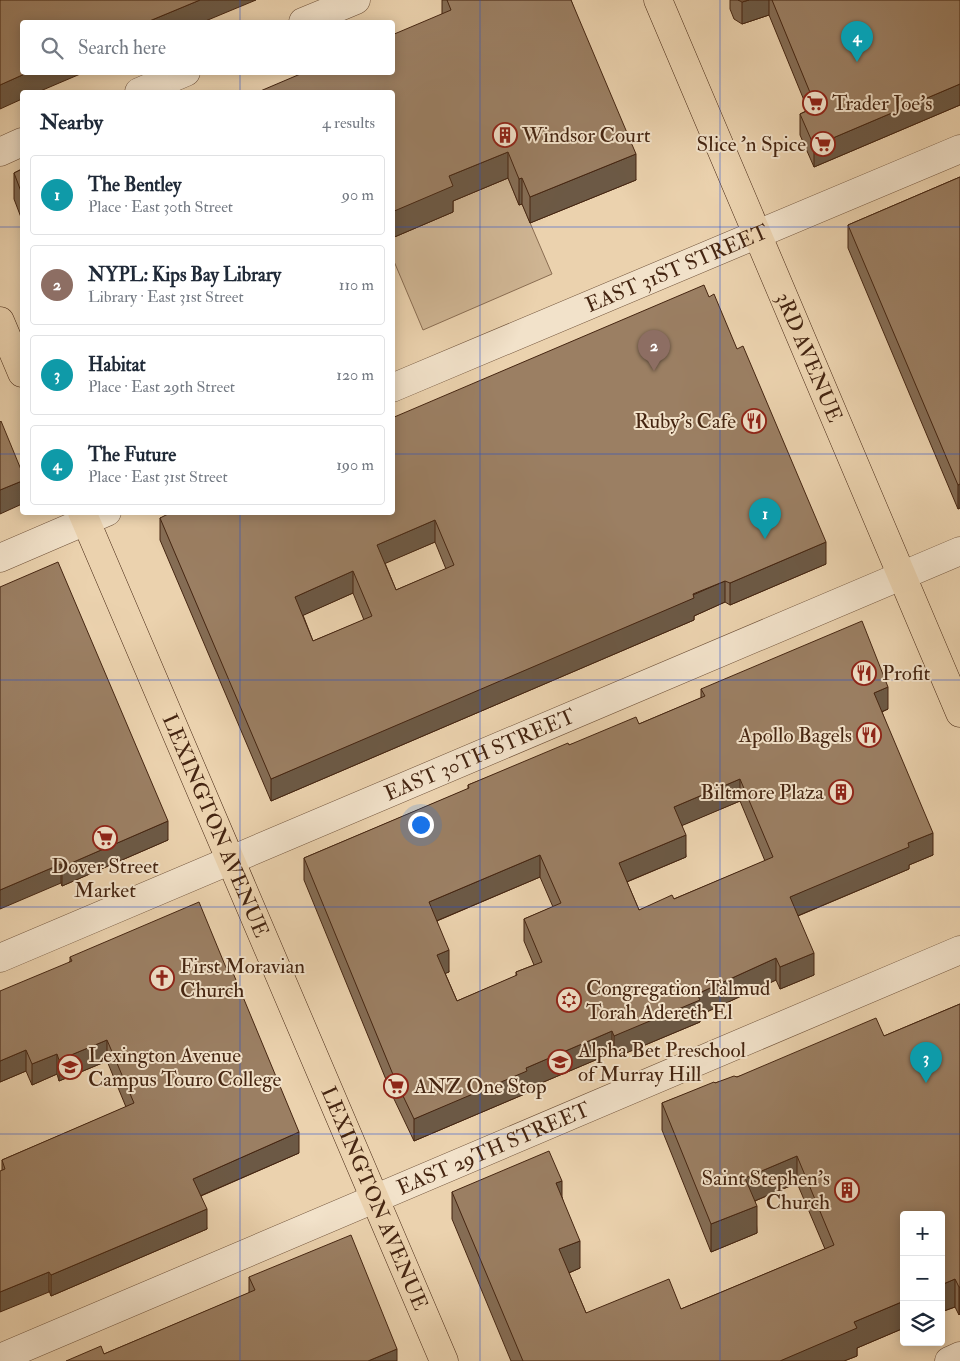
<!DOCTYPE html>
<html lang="en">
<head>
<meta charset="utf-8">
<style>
	body { margin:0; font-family:"IM FELL Double Pica",serif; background:#f2f2f3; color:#1f2937 }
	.controls { position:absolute; right:15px; bottom:15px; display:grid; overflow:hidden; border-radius:5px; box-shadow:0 2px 12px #0003 }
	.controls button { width:45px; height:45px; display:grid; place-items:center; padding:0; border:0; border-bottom:1px solid #e0e1e3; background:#fff; color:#1f2937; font:25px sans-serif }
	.you { position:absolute; left:420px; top:824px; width:18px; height:18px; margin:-12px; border:4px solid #fff; border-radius:50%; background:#1a73e8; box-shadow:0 0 0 8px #1a73e833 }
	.badge { display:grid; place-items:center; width:32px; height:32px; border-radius:50%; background:#db2777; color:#fff; font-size:16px; font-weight:700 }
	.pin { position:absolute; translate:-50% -41px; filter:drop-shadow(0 1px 2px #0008) }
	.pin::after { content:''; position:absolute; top:26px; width:18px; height:15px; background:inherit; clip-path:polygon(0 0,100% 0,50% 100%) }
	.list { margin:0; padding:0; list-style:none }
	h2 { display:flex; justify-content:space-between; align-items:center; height:65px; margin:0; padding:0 20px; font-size:21px }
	h2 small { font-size:16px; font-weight:400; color:#747a83 }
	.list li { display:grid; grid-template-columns:32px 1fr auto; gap:15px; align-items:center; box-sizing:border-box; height:80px; margin:0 10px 10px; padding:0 10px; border:1px solid #e0e1e3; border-radius:5px }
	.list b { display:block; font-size:19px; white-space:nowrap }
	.list p { margin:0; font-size:16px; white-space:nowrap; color:#747a83 }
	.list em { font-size:16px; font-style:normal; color:#747a83 }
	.icon { flex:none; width:28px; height:28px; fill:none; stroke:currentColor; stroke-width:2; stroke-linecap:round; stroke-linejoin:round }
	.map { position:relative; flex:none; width:960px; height:1361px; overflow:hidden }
	.search { position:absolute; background:#fff; box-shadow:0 2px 12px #0003; left:20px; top:20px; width:375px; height:55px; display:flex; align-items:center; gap:12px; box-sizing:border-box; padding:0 18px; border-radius:5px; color:#747a83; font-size:19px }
	.panel { position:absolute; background:#fff; box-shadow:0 2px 12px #0003; left:20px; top:90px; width:375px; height:425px; border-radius:5px }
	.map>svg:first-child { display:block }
	.grass { fill:#cfb593; stroke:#8a6d52 }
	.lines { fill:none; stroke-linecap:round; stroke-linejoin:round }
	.minor-casing { stroke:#6e5038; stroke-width:29 }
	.major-casing { stroke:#452511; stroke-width:29 }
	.minor { stroke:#f2e2ca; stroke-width:28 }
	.major { stroke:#ebd2ae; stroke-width:28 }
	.wall { fill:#856d55; stroke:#452511; fill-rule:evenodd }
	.shaded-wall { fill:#6c5945; stroke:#452511 }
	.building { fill:#9b7f63; stroke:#452511; fill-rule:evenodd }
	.grid { fill:none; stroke:#1d4ed8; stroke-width:1; stroke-opacity:0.55 }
	.labels { text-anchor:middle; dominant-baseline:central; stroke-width:4; stroke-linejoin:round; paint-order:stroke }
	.poi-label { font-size:21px; fill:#452511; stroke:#f2e2ca; text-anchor:start }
	.street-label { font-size:21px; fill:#452511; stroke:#f2e2ca }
</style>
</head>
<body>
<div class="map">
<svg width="960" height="1361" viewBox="0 0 960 1361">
	<rect width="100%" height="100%" fill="#ebd2ae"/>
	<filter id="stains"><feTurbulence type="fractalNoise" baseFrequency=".004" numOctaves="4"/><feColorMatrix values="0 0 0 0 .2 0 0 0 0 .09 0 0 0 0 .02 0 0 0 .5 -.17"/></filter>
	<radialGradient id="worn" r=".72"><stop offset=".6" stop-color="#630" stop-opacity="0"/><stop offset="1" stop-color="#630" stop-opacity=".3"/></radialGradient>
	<path class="grass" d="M508,178L519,205L522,204L552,274L423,330L393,259L392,238L452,212L449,202Z"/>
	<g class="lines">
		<defs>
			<g id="minor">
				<path d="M303,22L356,0"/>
				<path d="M139,92L186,72"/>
				<path d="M0,152L22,142"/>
				<path id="s1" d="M392,388L960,149"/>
				<path d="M0,558L107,512"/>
				<path id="s2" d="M0,958L960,551"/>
				<path id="s3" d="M0,1358L960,950"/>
				<path d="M949,1361L960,1356"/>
			</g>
			<g id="major">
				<path id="s4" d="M658,0L960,713"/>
				<path d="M0,321L22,373"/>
				<path id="s5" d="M82,512L444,1361"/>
			</g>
		</defs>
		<use href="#minor" class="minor-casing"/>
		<use href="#major" class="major-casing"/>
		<use href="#minor" class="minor"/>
		<use href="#major" class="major"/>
	</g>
	<path class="wall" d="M442,0H571L636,180L530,223L522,204L519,205L508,178L453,201V212L392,238V92L442,14Z
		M730,0H960V105L814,167L800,135V114L808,110L769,15L742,24L734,19L730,9Z
		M22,169V220L14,199V173Z
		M960,177V508L958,509L848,248V225Z
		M392,418L826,564L730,605L725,602L694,616V620L271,801L160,540V518L392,512ZM435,542L446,569L396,590L385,563ZM353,593L364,620L313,641L303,615Z
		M0,587L168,840L62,886L61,883Z
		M701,689L888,709L882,712L933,855L909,865V869L798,916L814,975L780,989L776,980L700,1015V1022L614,1058L612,1053L527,1089V1093L414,1141L394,1099L304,880V858L468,789V785L569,745L639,724L701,698ZM740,801L765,861L674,899L639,910L627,882L686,857L682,825ZM540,877L553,907L524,919V941L534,965L516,972V976L457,1001L445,973L449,972L437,921Z
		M70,957L299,1153L201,1196L207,1229L51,1296L2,1170V1160L126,1107L107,1061L59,1081L57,1074L32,1085L26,1071L0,1082L70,961Z
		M960,1004V1314L959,1315L955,1307L941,1312V1215H904V1328L857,1348V1356L844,1361H511L452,1219V1192L562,1197L580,1268L569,1273L586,1313L681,1309L825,1249L797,1183L755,1201L757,1233L711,1252L662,1130V1103L715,1083L884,1036Z
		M249,1277L397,1361L104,1354L249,1293Z"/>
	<path class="shaded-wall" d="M200,0H256L203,22H147Z
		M749,0H769V15L742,24V2Z
		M29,72H85L38,92H22V99L0,109V85Z
		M960,84V105L814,167V146Z
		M508,152V178L453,201V212L392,238V212L449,176Z
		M636,154V180L530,223V197Z
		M522,178V204L519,205V179Z
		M22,481V504L0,514V490Z
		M960,484V508L958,509V485Z
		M435,520V542L377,567V545Z
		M826,542V564L730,605V583Z
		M353,571V593L295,619V597Z
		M725,581V602L694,616V620L271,801V779Z
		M888,687V709L874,715V693Z
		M740,779V801L674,829V807Z
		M168,821V840L62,886V867Z
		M933,833V855L909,865V869L790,919V897L908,843Z
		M686,835V857L619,885V863Z
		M540,855V877L429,924V902Z
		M61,864V883L0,909V890Z
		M449,950V972L437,977V955Z
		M814,953V975L780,989V967Z
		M776,958V980L700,1015V1022L614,1058V1036L697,994Z
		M612,1031V1053L527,1089V1093L414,1141V1119L526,1068Z
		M107,1040V1061L59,1081V1060Z
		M26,1050V1071L0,1082V1061Z
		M57,1054V1074L32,1085V1064Z
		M299,1132V1153L193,1199V1179Z
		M797,1156V1183L745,1205V1178Z
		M562,1181V1208L556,1183Z
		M757,1206V1233L711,1252V1224Z
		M207,1209V1229L51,1296V1275Z
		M580,1241V1268L559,1277V1249Z
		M49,1272V1292L0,1312V1292Z
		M955,1279V1307L941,1312V1285Z
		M959,1287H960V1314L959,1315Z
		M904,1301V1328L857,1348V1356L844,1361H780L854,1322Z
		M397,1349V1361H368Z"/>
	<path class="building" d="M0,0H200L147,22H22V72H29L0,85Z
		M447,0H571L636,154L530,197L522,178L519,179L508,152L449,176L453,186L392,212V92H258L305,72H392V35L451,10Z
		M738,0H749L742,2Z
		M772,0H960V84L814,146L800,114L816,107Z
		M22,169V194L14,173Z
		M960,177V484L958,485L848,225Z
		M704,285L709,297L714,294L737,349L743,346L826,542L730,583L725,581L693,594L694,598L271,779L160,518L172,512H392V425L394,424L392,418ZM435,520L454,565L396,590L377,545ZM353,571L372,616L313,641L295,597Z
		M1,421L22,472V481L0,490V422Z
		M58,562L168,821L62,867L61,864L0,890V587Z
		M862,621L888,687L874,693L933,833L908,843L909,847L790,897L814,953L780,967L776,958L697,994L700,1000L614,1036L612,1031L526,1068L527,1071L414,1119L394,1077L304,858L469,788L468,785L568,743L569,745L636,717L639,724L705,696L701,689ZM740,779L773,857L674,899L672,895L639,910L619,863L686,835L674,807ZM540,855L561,903L524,919L542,962L516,972L517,975L457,1001L437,955L449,950L429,902Z
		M199,902L227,970L231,968L299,1132L193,1179L207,1209L51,1275L49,1272L0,1292V1171L5,1169L2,1160L134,1103L107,1040L59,1060L57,1054L32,1064L26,1050L0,1061V991L72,961L70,957Z
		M960,1004V1287H959L955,1279L941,1285V1215H904V1301L854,1322L857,1328L780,1361H523L452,1192L549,1151L562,1181L556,1183L580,1241L559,1249L586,1313L669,1279L681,1309L834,1245L797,1156L745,1178L757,1206L711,1224L662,1103L714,1082L715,1083L734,1076L737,1077L876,1018L884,1036Z
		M351,1235L397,1349L368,1361H66L101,1346L104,1354L255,1290L249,1277Z"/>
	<path class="grid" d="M240,0V22M480,0V1361M720,0V1361M240,72V92M0,227H22M392,227H960M0,454H22M392,454H960M240,512V1361M0,680H960M0,907H960M0,1134H960"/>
	<defs>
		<symbol id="supermarket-ring" viewBox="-11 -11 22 22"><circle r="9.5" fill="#f2e2ca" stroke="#8f2418" stroke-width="1.5"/><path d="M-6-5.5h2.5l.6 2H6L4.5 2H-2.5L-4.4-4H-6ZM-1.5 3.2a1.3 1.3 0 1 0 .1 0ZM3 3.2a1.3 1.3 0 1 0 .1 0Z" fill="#8f2418"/></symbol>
		<symbol id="building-ring" viewBox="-11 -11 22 22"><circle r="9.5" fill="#f2e2ca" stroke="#8f2418" stroke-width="1.5"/><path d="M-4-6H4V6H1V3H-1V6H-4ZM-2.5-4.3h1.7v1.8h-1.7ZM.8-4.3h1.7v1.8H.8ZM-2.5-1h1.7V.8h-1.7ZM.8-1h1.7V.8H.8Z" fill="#8f2418"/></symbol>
		<symbol id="restaurant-ring" viewBox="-11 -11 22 22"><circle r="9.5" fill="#f2e2ca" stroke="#8f2418" stroke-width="1.5"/><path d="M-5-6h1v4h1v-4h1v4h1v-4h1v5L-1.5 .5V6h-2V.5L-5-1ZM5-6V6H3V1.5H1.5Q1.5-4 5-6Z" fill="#8f2418"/></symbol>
		<symbol id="church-ring" viewBox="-11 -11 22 22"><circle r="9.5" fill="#f2e2ca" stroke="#8f2418" stroke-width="1.5"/><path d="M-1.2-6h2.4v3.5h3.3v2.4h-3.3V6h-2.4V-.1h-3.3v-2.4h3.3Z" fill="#8f2418"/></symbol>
		<symbol id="synagogue-ring" viewBox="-11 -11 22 22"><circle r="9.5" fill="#f2e2ca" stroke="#8f2418" stroke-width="1.5"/><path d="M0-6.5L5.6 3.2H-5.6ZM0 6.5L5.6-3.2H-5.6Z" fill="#8f2418"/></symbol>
		<symbol id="school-ring" viewBox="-11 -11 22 22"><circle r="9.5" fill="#f2e2ca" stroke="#8f2418" stroke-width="1.5"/><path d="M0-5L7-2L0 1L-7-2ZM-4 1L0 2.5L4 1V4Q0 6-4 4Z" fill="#8f2418"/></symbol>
	</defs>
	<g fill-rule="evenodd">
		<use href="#supermarket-ring" x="801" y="89" width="28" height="28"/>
		<use href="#building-ring" x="491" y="121" width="28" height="28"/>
		<use href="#supermarket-ring" x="809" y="130" width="28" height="28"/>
		<use href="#restaurant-ring" x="740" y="407" width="28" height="28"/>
		<use href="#restaurant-ring" x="850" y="659" width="28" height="28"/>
		<use href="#restaurant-ring" x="855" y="721" width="28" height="28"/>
		<use href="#building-ring" x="827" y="778" width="28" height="28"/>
		<use href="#supermarket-ring" x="91" y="824" width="28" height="28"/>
		<use href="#church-ring" x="148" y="964" width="28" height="28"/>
		<use href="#synagogue-ring" x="555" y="986" width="28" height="28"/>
		<use href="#school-ring" x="546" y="1048" width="28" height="28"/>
		<use href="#school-ring" x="56" y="1053" width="28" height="28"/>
		<use href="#supermarket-ring" x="382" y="1072" width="28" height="28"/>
		<use href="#building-ring" x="833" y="1176" width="28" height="28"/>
	</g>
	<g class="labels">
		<g class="poi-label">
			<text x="832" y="103">Trader Joe's</text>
			<text x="522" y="135">Windsor Court</text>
			<text x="806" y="144" text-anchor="end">Slice 'n Spice</text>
			<text x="736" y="421" text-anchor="end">Ruby's Cafe</text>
			<text x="882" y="673">Profit</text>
			<text x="852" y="735" text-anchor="end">Apollo Bagels</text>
			<text x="824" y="792" text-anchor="end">Biltmore Plaza</text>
			<text x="105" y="866" text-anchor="middle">Dover Street<tspan x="105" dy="24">Market</tspan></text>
			<text x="180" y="966">First Moravian<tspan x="180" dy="24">Church</tspan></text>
			<text x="586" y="988">Congregation Talmud<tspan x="586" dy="24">Torah Adereth El</tspan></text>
			<text x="578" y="1050">Alpha Bet Preschool<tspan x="578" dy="24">of Murray Hill</tspan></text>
			<text x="88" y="1055">Lexington Avenue<tspan x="88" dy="24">Campus Touro College</tspan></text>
			<text x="414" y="1086">ANZ One Stop</text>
			<text x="830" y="1178" text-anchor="end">Saint Stephen's<tspan x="830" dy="24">Church</tspan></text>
		</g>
		<g class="street-label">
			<text stroke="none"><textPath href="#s1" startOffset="309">EAST 31ST STREET</textPath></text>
			<text stroke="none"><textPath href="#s4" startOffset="388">3RD AVENUE</textPath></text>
			<text stroke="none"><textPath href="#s2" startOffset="521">EAST 30TH STREET</textPath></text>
			<text stroke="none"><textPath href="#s5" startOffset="341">LEXINGTON AVENUE</textPath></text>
			<text stroke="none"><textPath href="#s3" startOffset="536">EAST 29TH STREET</textPath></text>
			<text stroke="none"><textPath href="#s5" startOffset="746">LEXINGTON AVENUE</textPath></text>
		</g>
	</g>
	<rect width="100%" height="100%" filter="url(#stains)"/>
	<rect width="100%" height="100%" fill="url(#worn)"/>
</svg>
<div class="controls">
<button>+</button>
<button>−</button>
<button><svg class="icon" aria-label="layers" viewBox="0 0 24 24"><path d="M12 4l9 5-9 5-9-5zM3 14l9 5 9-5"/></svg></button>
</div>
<div class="you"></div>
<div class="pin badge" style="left:765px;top:539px;background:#0f9aa8">1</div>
<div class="pin badge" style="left:654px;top:371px;background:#8d6e63">2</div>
<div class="pin badge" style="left:926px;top:1083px;background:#0f9aa8">3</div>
<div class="pin badge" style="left:857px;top:62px;background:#0f9aa8">4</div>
<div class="search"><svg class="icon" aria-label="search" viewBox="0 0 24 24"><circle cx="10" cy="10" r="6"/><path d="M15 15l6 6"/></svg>Search here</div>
<section class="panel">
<h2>Nearby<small>4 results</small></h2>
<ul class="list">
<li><span class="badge" style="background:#0f9aa8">1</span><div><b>The Bentley</b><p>Place · East 30th Street</p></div><em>90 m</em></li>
<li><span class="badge" style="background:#8d6e63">2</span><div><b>NYPL: Kips Bay Library</b><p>Library · East 31st Street</p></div><em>110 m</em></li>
<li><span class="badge" style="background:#0f9aa8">3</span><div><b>Habitat</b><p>Place · East 29th Street</p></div><em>120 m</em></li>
<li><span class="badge" style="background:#0f9aa8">4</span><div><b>The Future</b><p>Place · East 31st Street</p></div><em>190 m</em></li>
</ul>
</section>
</div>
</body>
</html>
